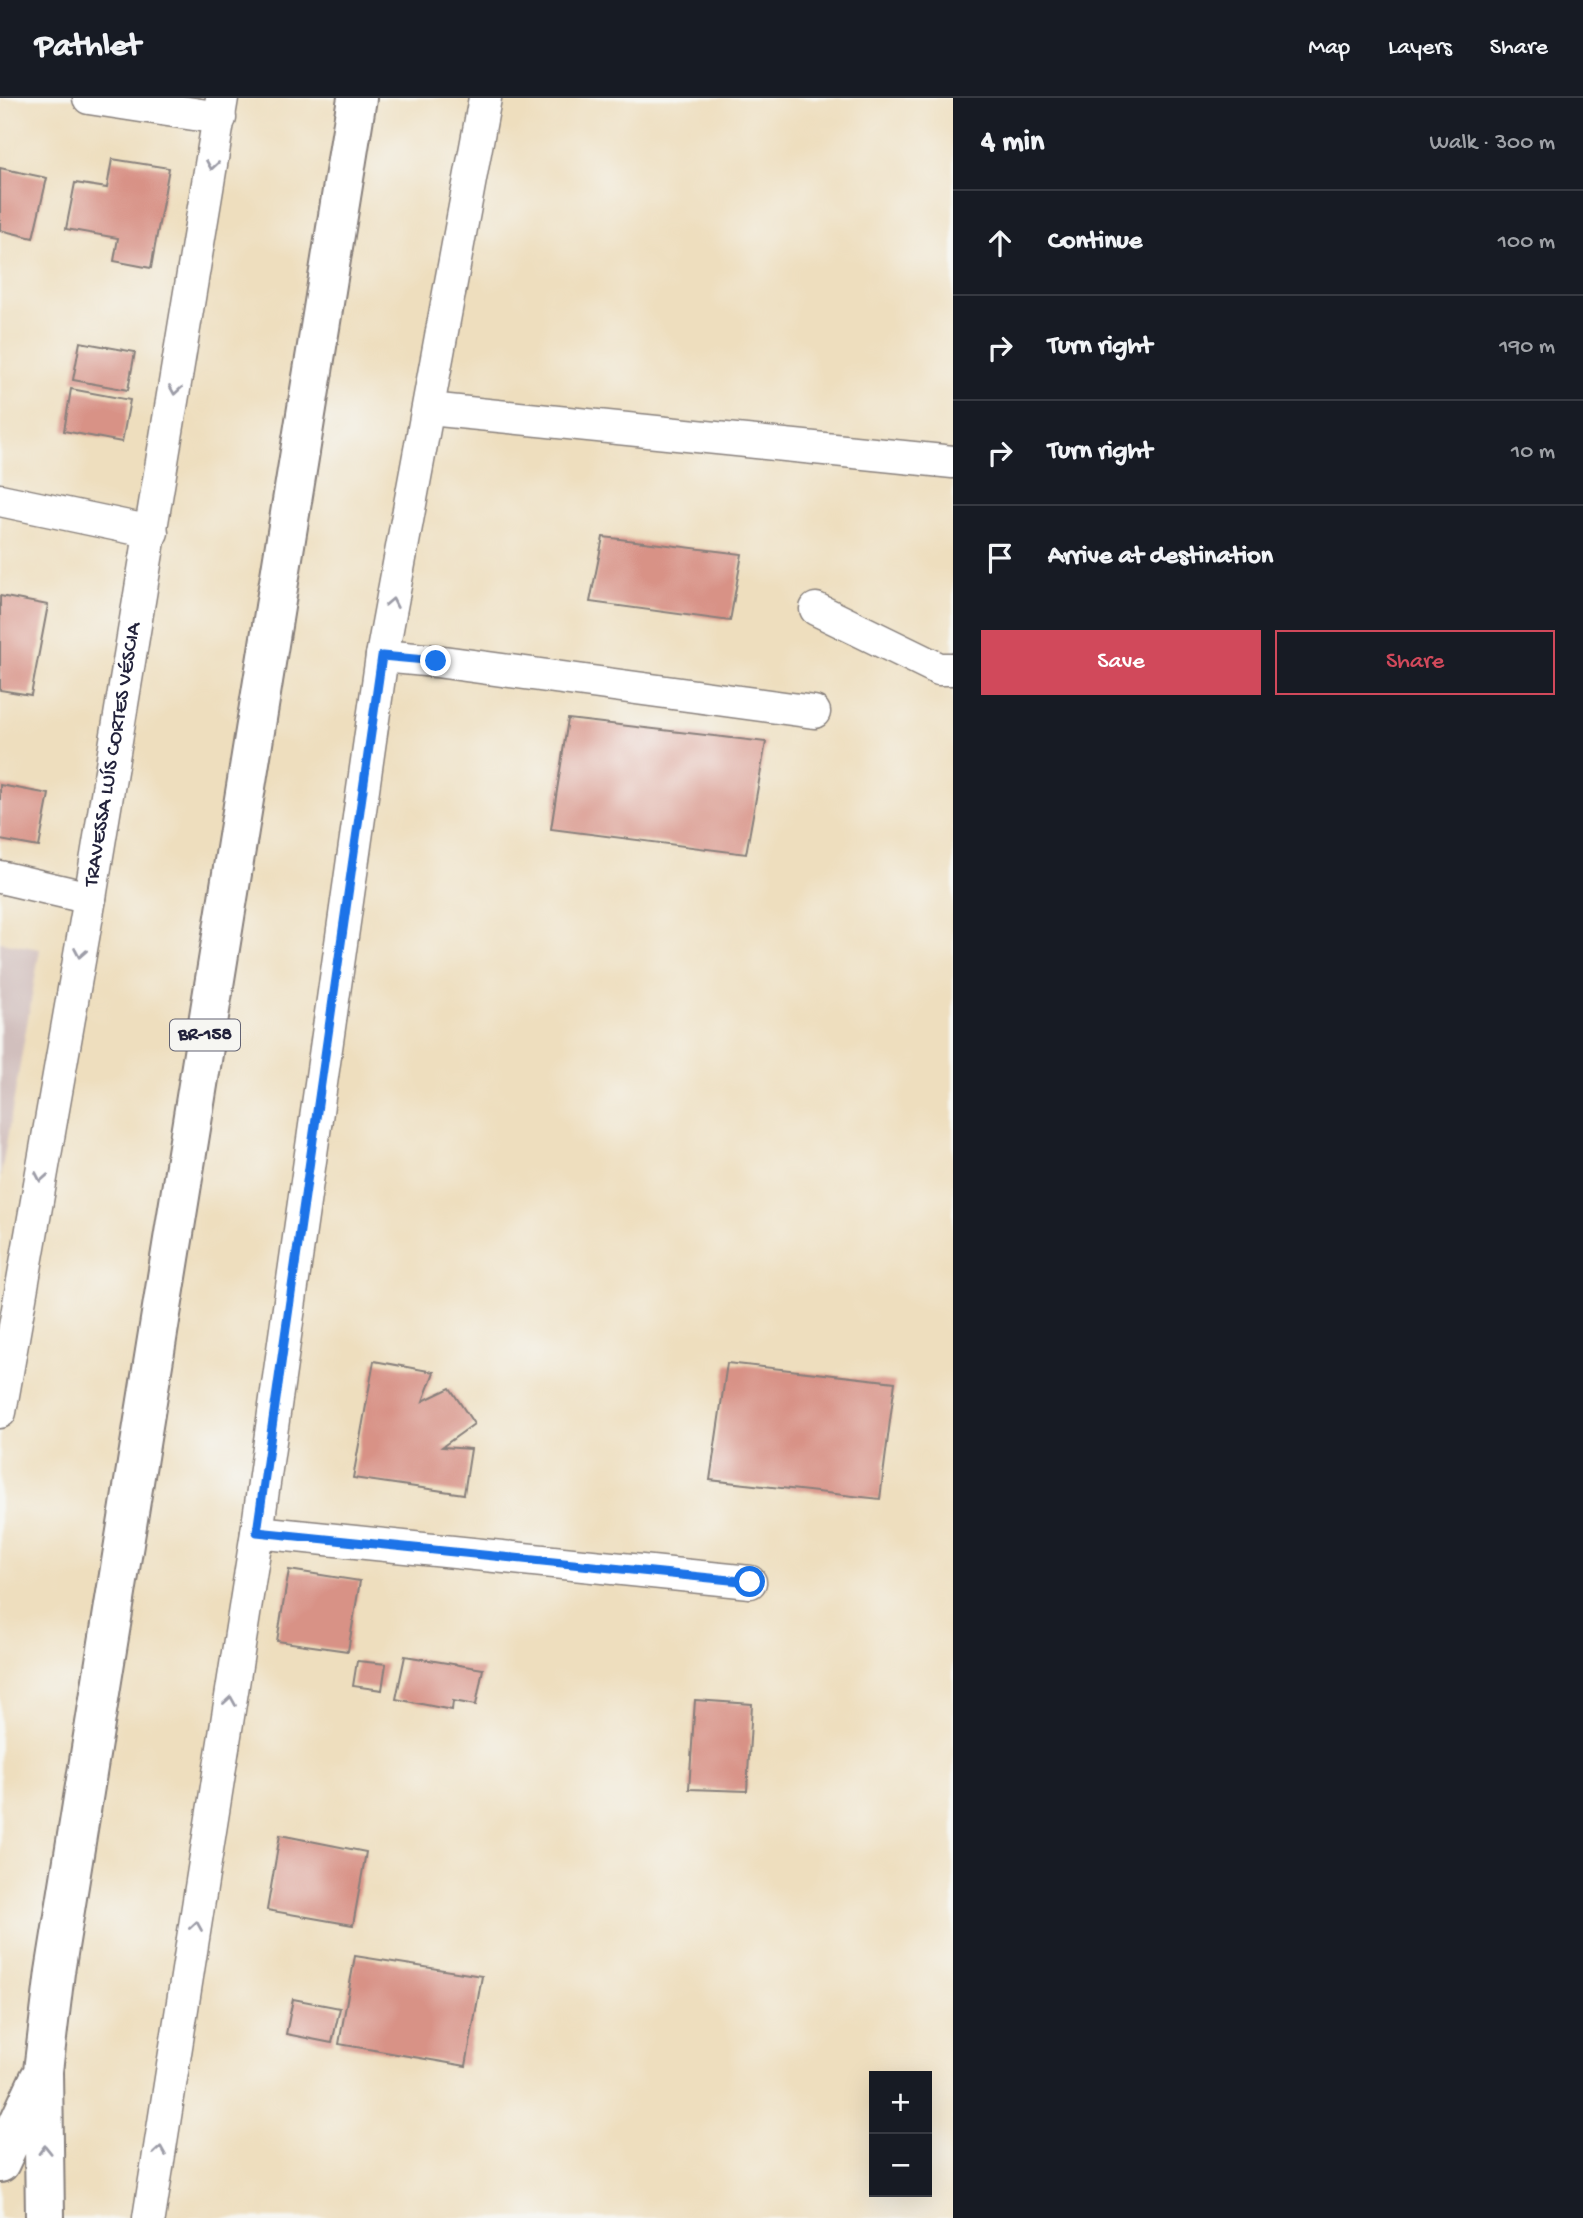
<!DOCTYPE html>
<html lang="en">
<head>
<meta charset="utf-8">
<style>
	body { margin:0; font-family:"Gochi Hand",sans-serif; background:#20242c; color:#f1f3f6 }
	.controls { position:absolute; right:21px; bottom:21px; display:grid; overflow:hidden; border-radius:0px; box-shadow:0 7px 28px #0002 }
	.controls button { width:63px; height:63px; display:grid; place-items:center; padding:0; border:0; border-bottom:2px solid #363941; background:#171b24; color:#f1f3f6; font:35px sans-serif }
	.stop { position:absolute; width:21px; height:21px; margin:-16px; border:5px solid #1a73e8; border-radius:50%; background:#fff }
	.stop.end { background:#1a73e8; border-color:#fff; box-shadow:0 2px 7px #0008 }
	.list { margin:0; padding:0; list-style:none }
	h2 { display:flex; justify-content:space-between; align-items:center; height:91px; margin:0; padding:0 28px; font-size:30px }
	h2 small { font-size:23px; font-weight:400; color:#9ea1a6 }
	.list li { display:grid; grid-template-columns:46px 1fr auto; gap:21px; align-items:center; box-sizing:border-box; height:105px; padding:0 28px; border-top:2px solid #363941 }
	.list b { display:block; font-size:26px; white-space:nowrap }
	.list em { font-size:23px; font-style:normal; color:#9ea1a6 }
	.actions { display:flex; gap:14px; padding:21px 28px }
	.actions a { flex:1; padding:16px 0; border:2px solid #d1495b; border-radius:0px; text-align:center; font-size:24px; color:#d1495b }
	.actions .main { background:#d1495b; color:#fff }
	.icon { flex:none; width:38px; height:38px; fill:none; stroke:currentColor; stroke-width:2; stroke-linecap:round; stroke-linejoin:round }
	.map { position:relative; flex:none; width:953px; height:2120px; overflow:hidden }
	header { display:flex; align-items:center; gap:42px; box-sizing:border-box; height:98px; padding:0 35px; background:#171b24; border-bottom:2px solid #363941 }
	header strong { font-size:33px }
	nav { display:flex; gap:38px; margin-inline-start:auto; font-size:24px }
	main { display:flex }
	aside { flex:1; background:#171b24 }
	.map>svg:first-child { display:block }
	.industrial { fill:#d1bfbd }
	.building { fill:#d89286 }
	.lines { fill:none; stroke-linecap:round; stroke-linejoin:round }
	.minor-casing { stroke:#88807c; stroke-width:35 }
	.highway-casing { stroke:#88807c; stroke-width:42 }
	.minor { stroke:#fff; stroke-width:32 }
	.highway { stroke:#fff; stroke-width:38 }
	.oneway { stroke:#9c9ca7 }
	.route { stroke:#1a73e8; stroke-width:9 }
	.labels { text-anchor:middle; dominant-baseline:central; stroke-width:5; stroke-linejoin:round; paint-order:stroke }
	.shield { fill:#f6f6f2; stroke:#626272; stroke-width:2 }
	.shield-label { font-size:19px; font-weight:bold; fill:#22223b }
	.street-label { font-size:21px; fill:#22223b; stroke:#f6f6f2 }
</style>
</head>
<body>
<header>
<strong>Pathlet</strong>
<nav><a>Map</a><a>Layers</a><a>Share</a></nav>
</header>
<main>
<div class="map">
<svg width="953" height="2120" viewBox="0 0 953 2120">
	<rect width="100%" height="100%" fill="#f6f6f2"/>
	<filter id="ink" filterUnits="userSpaceOnUse"><feTurbulence type="fractalNoise" baseFrequency=".0143" numOctaves="2"/><feDisplacementMap in="SourceGraphic" scale="14" xChannelSelector="R" yChannelSelector="G"/><feConvolveMatrix kernelMatrix="1 2 1 2 8 2 1 2 1" color-interpolation-filters="sRGB"/></filter>
	<filter id="wash" filterUnits="userSpaceOnUse"><feTurbulence type="fractalNoise" baseFrequency=".00686" numOctaves="4" result="noise"/><feDisplacementMap in="SourceGraphic" scale="28" xChannelSelector="R" yChannelSelector="G"/><feGaussianBlur stdDeviation="1.57" result="paint"/><feColorMatrix in="noise" values="0 0 0 0 0 0 0 0 0 0 0 0 0 0 0 0 0 1.4 0 .05"/><feComposite in="paint" operator="in"/></filter>
	<g filter="url(#wash)">
		<rect width="100%" height="100%" fill="#eedebe"/>
		<path class="industrial" d="M0,844L40,851L0,1081Z"/>
		<g id="blocks">
			<path class="building" d="M112,61L169,70L151,170L114,163L118,140L66,131L75,85L107,90Z
				M0,70L47,80L33,140L0,132Z
				M80,244L135,254L128,292L73,282Z
				M71,291L130,302L122,344L64,333Z
				M603,439L742,456L730,523L590,504Z
				M0,498L48,507L31,597L0,592Z
				M568,621L766,644L746,756L551,731Z
				M0,687L49,696L39,749L0,742Z
				M374,1263L434,1274L423,1303L450,1290L474,1326L442,1349L471,1351L464,1396L353,1380Z
				M727,1265L895,1284L880,1401L710,1382Z
				M289,1472L360,1483L348,1553L277,1543Z
				M405,1558L483,1571L476,1607L453,1603L452,1612L396,1601Z
				M357,1563L386,1566L382,1592L353,1588Z
				M695,1602L752,1606L747,1693L689,1691Z
				M280,1737L366,1754L353,1827L267,1812Z
				M355,1858L482,1878L466,1968L339,1946Z
				M293,1901L340,1910L332,1945L286,1936Z"/>
		</g>
	</g>
	<g filter="url(#ink)">
		<use href="#blocks" fill-opacity="0" stroke="#88807c" stroke-width="2"/>
		<g class="lines">
			<defs>
				<g id="minor">
					<path d="M89,0L220,20"/>
					<path d="M429,311L953,364"/>
					<path d="M0,402L152,434"/>
					<path d="M816,511L939,571H953"/>
					<path d="M382,558L436,563L814,614"/>
					<path d="M0,779L90,800"/>
					<path id="s1" d="M0,1314L90,800L222,0"/>
					<path d="M257,1434L750,1484"/>
					<path d="M149,2120L257,1434L382,558L485,0"/>
				</g>
				<path id="highway" d="M0,2065L39,1981
					M45,2120L43,1973L55,1874L357,0"/>
			</defs>
			<use href="#minor" class="minor-casing"/>
			<use href="#highway" class="highway-casing"/>
			<use href="#minor" class="minor"/>
			<use href="#highway" class="highway"/>
		</g>
		<defs><path id="oneway-chevron" d="M-2-3.5L2.5 0L-2 3.5" fill="none" stroke-width="1.6" stroke-linecap="round" stroke-linejoin="round" transform="scale(1.75)"/></defs>
		<g class="oneway">
			<use href="#oneway-chevron" transform="translate(212 67) rotate(99)"/>
			<use href="#oneway-chevron" transform="translate(175 292) rotate(99)"/>
			<use href="#oneway-chevron" transform="translate(392 505) rotate(-79)"/>
			<use href="#oneway-chevron" transform="translate(80 855) rotate(100)"/>
			<use href="#oneway-chevron" transform="translate(41 1079) rotate(100)"/>
			<use href="#oneway-chevron" transform="translate(230 1603) rotate(-81)"/>
			<use href="#oneway-chevron" transform="translate(196 1828) rotate(-81)"/>
			<use href="#oneway-chevron" transform="translate(45 2052) rotate(-91)"/>
			<use href="#oneway-chevron" transform="translate(160 2053) rotate(-81)"/>
		</g>
	</g>
	<g class="lines" filter="url(#ink)">
		<path class="route" d="M436,563L382,558L257,1434L750,1484"/>
	</g>
	<g class="labels">
		<rect class="shield" x="170" y="921.5" width="70" height="31" rx="5"/>
		<g class="shield-label">
			<text x="205" y="937">BR-158</text>
		</g>
		<g class="street-label">
			<text stroke="none"><textPath href="#s1" startOffset="667">TRAVESSA LUÍS CORTES VÉSCIA</textPath></text>
		</g>
	</g>
</svg>
<div class="controls">
<button>+</button>
<button>−</button>
</div>
<div class="stop" style="left:750px;top:1484px"></div>
<div class="stop end" style="left:436px;top:563px"></div>
</div>
<aside>
<h2>4 min<small>Walk · 300 m</small></h2>
<ul class="list">
<li><svg class="icon" aria-label="ahead" viewBox="0 0 24 24"><path d="M12 20V5M6 11l6-6 6 6"/></svg><div><b>Continue</b></div><em>100 m</em></li>
<li><svg class="icon" aria-label="right" viewBox="0 0 24 24"><path d="M7 20v-9h11M14 6l5 5-5 5"/></svg><div><b>Turn right</b></div><em>190 m</em></li>
<li><svg class="icon" aria-label="right" viewBox="0 0 24 24"><path d="M7 20v-9h11M14 6l5 5-5 5"/></svg><div><b>Turn right</b></div><em>10 m</em></li>
<li><svg class="icon" aria-label="arrive" viewBox="0 0 24 24"><path d="M6 21V4h12l-3 4 3 4H6"/></svg><div><b>Arrive at destination</b></div></li>
</ul>
<div class="actions"><a class="main">Save</a><a>Share</a></div>
</aside>
</main>
</body>
</html>
